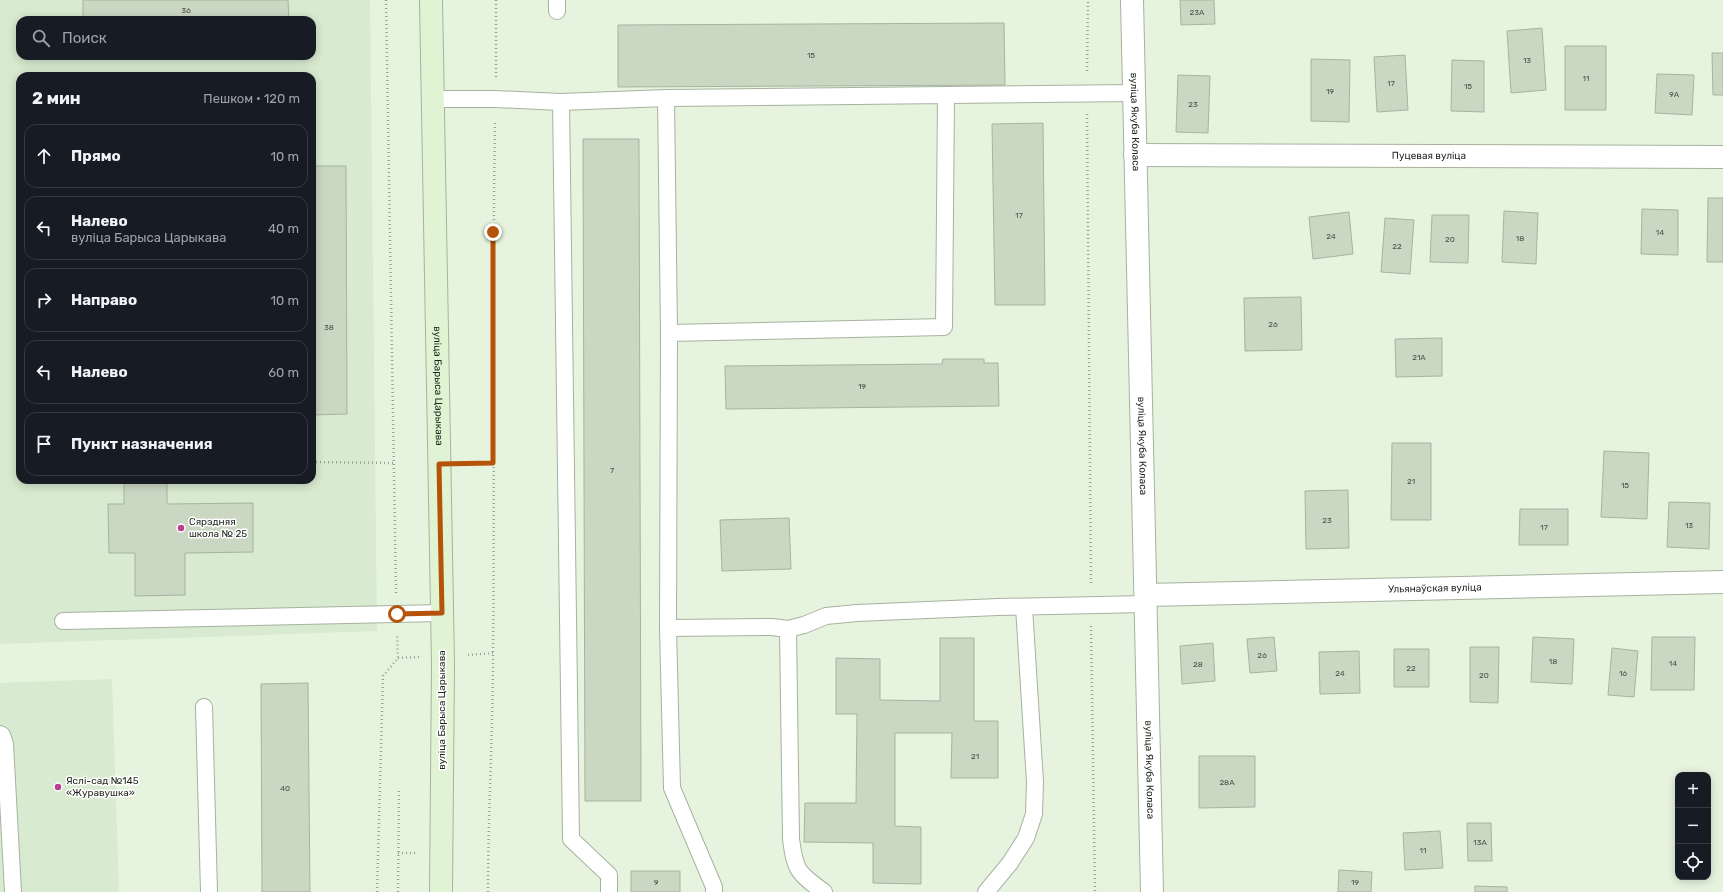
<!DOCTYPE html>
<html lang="ru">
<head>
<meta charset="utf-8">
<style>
	body { margin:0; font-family:Rubik,sans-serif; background:#242831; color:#f1f3f6 }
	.controls { position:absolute; right:12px; bottom:12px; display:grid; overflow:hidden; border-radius:8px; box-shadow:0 2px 10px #0003 }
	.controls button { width:36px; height:36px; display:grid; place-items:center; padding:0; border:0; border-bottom:1px solid #363941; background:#171b24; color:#f1f3f6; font:20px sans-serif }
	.stop { position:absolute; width:12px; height:12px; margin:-9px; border:3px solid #b45309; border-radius:50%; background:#fff }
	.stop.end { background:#b45309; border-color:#fff; box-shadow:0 1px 4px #0008 }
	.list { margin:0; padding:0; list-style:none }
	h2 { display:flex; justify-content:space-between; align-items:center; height:52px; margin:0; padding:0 16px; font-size:17px }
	h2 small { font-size:13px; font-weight:400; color:#9ea1a6 }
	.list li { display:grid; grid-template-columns:26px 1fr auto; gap:12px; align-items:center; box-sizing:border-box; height:64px; margin:0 8px 8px; padding:0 8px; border:1px solid #363941; border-radius:12px }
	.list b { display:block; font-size:15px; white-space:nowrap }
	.list p { margin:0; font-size:13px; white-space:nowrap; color:#9ea1a6 }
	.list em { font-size:13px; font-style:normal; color:#9ea1a6 }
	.icon { flex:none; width:22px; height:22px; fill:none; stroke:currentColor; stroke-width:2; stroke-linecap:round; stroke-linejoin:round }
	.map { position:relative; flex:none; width:1723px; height:892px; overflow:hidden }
	.search { position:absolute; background:#171b24; box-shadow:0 2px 10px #0003; left:16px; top:16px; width:300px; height:44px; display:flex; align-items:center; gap:10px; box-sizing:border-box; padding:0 14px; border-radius:12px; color:#9ea1a6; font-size:15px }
	.panel { position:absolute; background:#171b24; box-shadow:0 2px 10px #0003; left:16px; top:72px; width:300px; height:412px; border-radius:12px }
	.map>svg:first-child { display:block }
	.built { fill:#d8eacf; fill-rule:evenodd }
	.building { fill:#cad7c3; stroke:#a6b3a0 }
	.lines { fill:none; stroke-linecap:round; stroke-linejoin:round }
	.service-casing { stroke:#a6b29f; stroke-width:18 }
	.minor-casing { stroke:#a6b29f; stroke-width:24 }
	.secondary-casing { stroke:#a6b29f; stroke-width:24 }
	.path { stroke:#99a394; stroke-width:2.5; stroke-dasharray:1 3; stroke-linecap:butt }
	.service { stroke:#fff; stroke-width:16 }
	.minor { stroke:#fff; stroke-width:22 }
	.secondary { stroke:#e0f4d4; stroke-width:22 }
	.route { stroke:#b45309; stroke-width:5 }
	.poi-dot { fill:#bc3f8f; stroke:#fff; stroke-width:1.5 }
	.labels { text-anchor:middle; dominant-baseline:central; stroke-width:3; stroke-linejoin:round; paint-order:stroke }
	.number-label { font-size:8px; fill:#4a5146 }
	.street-label { font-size:10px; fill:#1f241d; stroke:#fff }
	.poi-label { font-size:10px; fill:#1f241d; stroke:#fff; text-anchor:start }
</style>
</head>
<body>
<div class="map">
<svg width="1723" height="892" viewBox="0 0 1723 892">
	<rect width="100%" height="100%" fill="#e6f4df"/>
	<path class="built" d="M0,0H370L377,631L0,644ZM20,20H312V56H20ZM20,76H312V480H20Z
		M112,679L119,892H0V683Z"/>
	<path class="building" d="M83,0H288L289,20H83Z
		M1180,0H1214L1215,24L1181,25Z
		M1004,23L1005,85L618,87V25Z
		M1542,28L1546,90L1511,93L1507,31Z
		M1565,46H1606V110H1565Z
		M1712,53H1723V95H1713Z
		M1405,55L1408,110L1377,112L1374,57Z
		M1311,59L1350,60L1349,122L1311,121Z
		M1452,60L1484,61V112L1451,111Z
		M1657,74L1694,75L1692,115L1655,113Z
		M1178,75L1210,76L1208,133L1176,132Z
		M1043,123L1045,305H995L992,124Z
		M583,139H639L641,801H585Z
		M312,166H346L347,414L312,415Z
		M1708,198H1723V262H1707Z
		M1642,209L1678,210V255L1641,254Z
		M1504,211L1538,213L1536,264L1502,262Z
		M1349,212L1353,254L1313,259L1309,217Z
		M1432,215H1469L1468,263L1430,262Z
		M1385,218L1414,220L1410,274L1381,272Z
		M1301,297L1302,350L1245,351L1244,298Z
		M1442,338V376L1396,377L1395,339Z
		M943,359H984V363H998L999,406L726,409L725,366L942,364Z
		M1392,443H1431V520H1391Z
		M1604,451L1649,453L1647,519L1601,517Z
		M124,480H167V504L253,503V552L185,553V595L135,596V553H109L108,504H124Z
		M1348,490L1349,548L1306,549L1305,491Z
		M1669,502L1710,503L1709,549L1667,547Z
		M1520,509H1568V545H1519Z
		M789,518L791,569L722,571L720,520Z
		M1274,637L1277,671L1250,673L1247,639Z
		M1533,637L1574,639L1572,684L1531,682Z
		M1652,637H1695L1694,690H1651Z
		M940,638H974V721H998V778H951L952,733H895V826L921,827V884L873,883V843L804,842L805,803H856L857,714H836V658L880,659V700L940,701Z
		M1213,643L1215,681L1182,684L1180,646Z
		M1470,647H1499L1498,703L1470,702Z
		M1612,648L1638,651L1634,697L1608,695Z
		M1394,649H1429V687H1394Z
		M1359,651L1360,693L1320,694L1319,652Z
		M308,683L310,892H262L261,684Z
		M1199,756H1255V807L1199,808Z
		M1467,823H1491L1492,861H1468Z
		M1440,831L1443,868L1405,870L1403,833Z
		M1339,870L1372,872L1371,892H1338Z
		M631,871H680V892H631Z
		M1475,886L1507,887V892H1475Z"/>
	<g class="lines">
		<defs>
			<path id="service" d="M557,0V11
				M666,98L669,333L668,628L672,788L714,887V892
				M433,99H495L561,102L666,98L1135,93
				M561,102L571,839L609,875V892
				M669,333L944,327L946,95
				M63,621L442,613
				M668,628L772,627L788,629L791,839C795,871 798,873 824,892
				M788,629L804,625L826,616L857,613L998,607L1146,604
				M204,707L209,892
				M0,734L2,735L5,744L13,892
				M986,892L1010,863L1026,838L1034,814L1035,782L1024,607"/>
			<g id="minor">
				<path id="s1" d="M1132,0L1152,892"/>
				<path id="s2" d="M1135,155L1723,157"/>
				<path id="s3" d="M1146,595L1723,582"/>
			</g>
			<g id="secondary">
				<path id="s4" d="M431,0L443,664L441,892"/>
			</g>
		</defs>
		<use href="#service" class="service-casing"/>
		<use href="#minor" class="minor-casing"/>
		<use href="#secondary" class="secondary-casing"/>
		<path class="path" d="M386,0L396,593
			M1087,71L1088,0
			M496,77V0
			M1087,114L1091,583
			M312,462L394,463
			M464,463H493
			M1091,626L1095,892
			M468,655L493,653
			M398,658L419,657
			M398,853H418
			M377,892L383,676L398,658L397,634
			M398,892L399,788
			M488,892C488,812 493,732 493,652C495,475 492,298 495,120"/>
		<use href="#service" class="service"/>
		<use href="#minor" class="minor"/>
		<use href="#secondary" class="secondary"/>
	</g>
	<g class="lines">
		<path class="route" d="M397,614L442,613L439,464L493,463V232"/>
	</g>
	<g class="poi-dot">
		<circle cx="181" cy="528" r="4"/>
		<circle cx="58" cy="787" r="4"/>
	</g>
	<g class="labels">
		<g class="number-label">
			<text x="186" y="10">36</text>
			<text x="1197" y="12">23А</text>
			<text x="811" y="55">15</text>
			<text x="1527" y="60">13</text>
			<text x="1586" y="78">11</text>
			<text x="1391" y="83">17</text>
			<text x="1468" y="86">15</text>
			<text x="1330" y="91">19</text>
			<text x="1674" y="94">9А</text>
			<text x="1193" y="104">23</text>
			<text x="1019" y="215">17</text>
			<text x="1660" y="232">14</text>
			<text x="1331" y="236">24</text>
			<text x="1520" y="238">18</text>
			<text x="1450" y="239">20</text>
			<text x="1397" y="246">22</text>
			<text x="1273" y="324">26</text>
			<text x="329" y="327">38</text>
			<text x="1419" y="357">21А</text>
			<text x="862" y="386">19</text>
			<text x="612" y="470">7</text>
			<text x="1411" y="481">21</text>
			<text x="1625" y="485">15</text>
			<text x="1327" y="520">23</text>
			<text x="1689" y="525">13</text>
			<text x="1544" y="527">17</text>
			<text x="1262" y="655">26</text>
			<text x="1553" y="661">18</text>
			<text x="1673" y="663">14</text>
			<text x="1198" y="664">28</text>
			<text x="1411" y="668">22</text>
			<text x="1340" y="673">24</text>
			<text x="1623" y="673">16</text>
			<text x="1484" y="675">20</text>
			<text x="975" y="756">21</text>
			<text x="1227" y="782">28А</text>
			<text x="285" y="788">40</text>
			<text x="1480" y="842">13А</text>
			<text x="1423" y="850">11</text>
			<text x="656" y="882">9</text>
			<text x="1355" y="882">19</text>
		</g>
		<g class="street-label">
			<text stroke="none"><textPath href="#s1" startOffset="122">вуліца Якуба Коласа</textPath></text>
			<text stroke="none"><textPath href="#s2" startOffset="294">Пуцевая вуліца</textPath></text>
			<text stroke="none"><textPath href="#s4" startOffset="386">вуліца Барыса Царыкава</textPath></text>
			<text stroke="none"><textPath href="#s1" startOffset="446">вуліца Якуба Коласа</textPath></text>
			<text stroke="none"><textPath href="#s3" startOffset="289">Ульянаўская вуліца</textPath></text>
			<text transform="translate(442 710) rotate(-90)">вуліца Барыса Царыкава</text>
			<text stroke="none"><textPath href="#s1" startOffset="770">вуліца Якуба Коласа</textPath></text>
		</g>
		<g class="poi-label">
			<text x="189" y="522">Сярэдняя<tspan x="189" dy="12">школа № 25</tspan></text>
			<text x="66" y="781">Яслі-сад №145<tspan x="66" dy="12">«Журавушка»</tspan></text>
		</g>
	</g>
</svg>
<div class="controls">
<button>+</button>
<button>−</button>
<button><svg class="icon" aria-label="locate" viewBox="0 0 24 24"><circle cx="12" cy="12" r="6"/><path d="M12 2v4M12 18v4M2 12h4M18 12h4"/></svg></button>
</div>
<div class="stop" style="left:397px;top:614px"></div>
<div class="stop end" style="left:493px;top:232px"></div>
<div class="search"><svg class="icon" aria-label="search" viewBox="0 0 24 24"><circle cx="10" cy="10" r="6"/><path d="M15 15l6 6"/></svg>Поиск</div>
<section class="panel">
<h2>2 мин<small>Пешком · 120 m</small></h2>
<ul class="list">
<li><svg class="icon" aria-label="ahead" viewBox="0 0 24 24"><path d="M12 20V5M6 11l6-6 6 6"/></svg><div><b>Прямо</b></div><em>10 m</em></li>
<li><svg class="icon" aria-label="left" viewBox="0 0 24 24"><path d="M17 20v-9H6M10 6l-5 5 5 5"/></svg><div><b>Налево</b><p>вуліца Барыса Царыкава</p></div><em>40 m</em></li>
<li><svg class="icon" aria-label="right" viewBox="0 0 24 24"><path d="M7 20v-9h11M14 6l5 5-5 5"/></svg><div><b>Направо</b></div><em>10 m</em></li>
<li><svg class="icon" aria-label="left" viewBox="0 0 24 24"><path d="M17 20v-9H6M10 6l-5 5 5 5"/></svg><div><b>Налево</b></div><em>60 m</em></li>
<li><svg class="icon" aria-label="arrive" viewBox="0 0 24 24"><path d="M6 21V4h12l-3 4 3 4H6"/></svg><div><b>Пункт назначения</b></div></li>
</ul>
</section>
</div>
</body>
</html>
